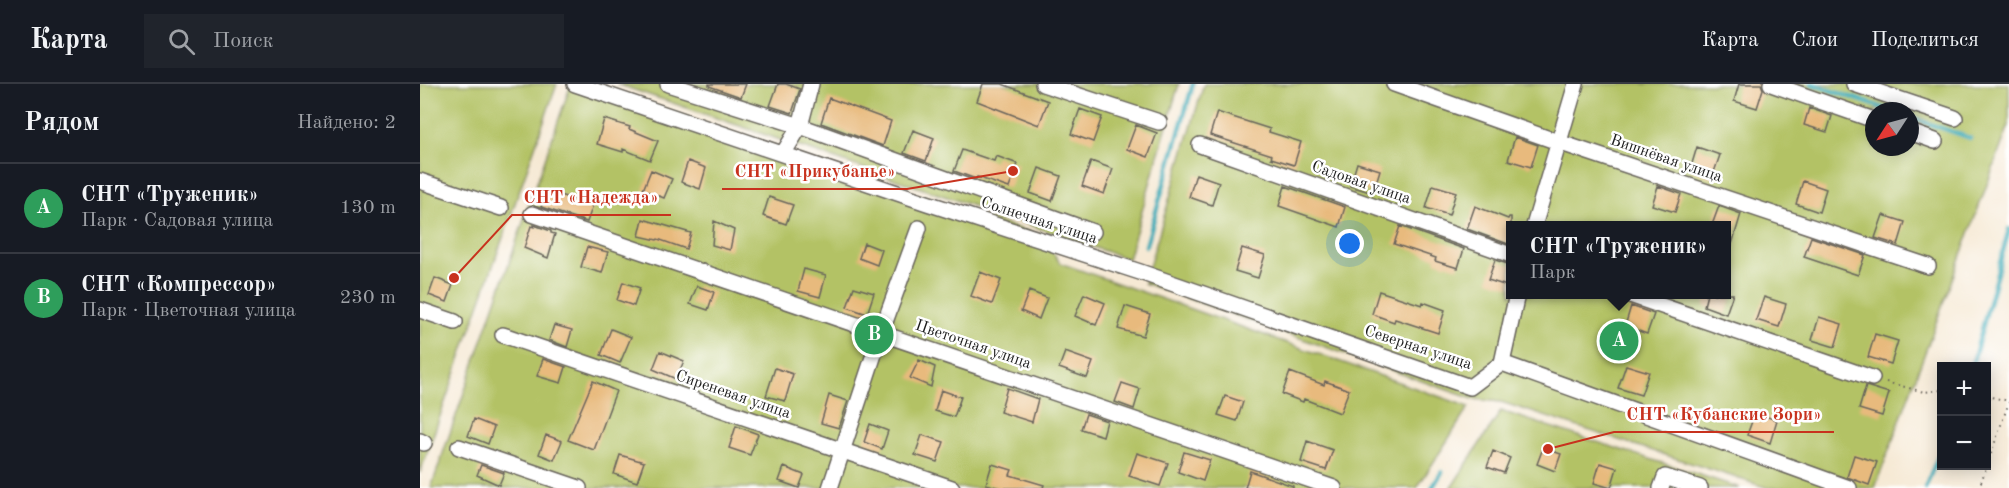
<!DOCTYPE html>
<html lang="ru">
<head>
<meta charset="utf-8">
<style>
	body { margin:0; font-family:"Old Standard TT",serif; background:#20242c; color:#f1f3f6 }
	.controls { position:absolute; right:18px; bottom:18px; display:grid; overflow:hidden; border-radius:0px; box-shadow:0 3px 15px #0003 }
	.controls button { width:54px; height:54px; display:grid; place-items:center; padding:0; border:0; border-bottom:2px solid #363941; background:#171b24; color:#f1f3f6; font:30px sans-serif }
	.compass { position:absolute; left:1445px; top:18px; width:54px; height:54px; border-radius:50%; background:#171b24; box-shadow:0 3px 15px #0003; rotate:234deg }
	.you { position:absolute; left:930px; top:160px; width:21px; height:21px; margin:-15px; border:4px solid #fff; border-radius:50%; background:#1a73e8; box-shadow:0 0 0 9px #1a73e833 }
	.badge { display:grid; place-items:center; width:39px; height:39px; border-radius:50%; background:#ea580c; color:#fff; font-size:20px; font-weight:700 }
	.pin { position:absolute; translate:-50% -50%; border:3px solid #fff; box-shadow:0 2px 6px #0006 }
	.popup { position:absolute; left:1086px; top:137px; width:225px; height:78px; box-sizing:border-box; display:grid; place-content:center; border-radius:0px; background:#171b24; filter:drop-shadow(0 2px 4px #0005); font-size:20px; white-space:nowrap; color:#9ea1a6 }
	.popup b { font-size:22px; color:#f1f3f6 }
	.popup::after { content:''; position:absolute; left:50%; top:100%; margin-left:-12px; border:12px solid transparent; border-top-color:#171b24 }
	.list { margin:0; padding:0; list-style:none }
	h2 { display:flex; justify-content:space-between; align-items:center; height:78px; margin:0; padding:0 24px; font-size:26px }
	h2 small { font-size:20px; font-weight:400; color:#9ea1a6 }
	.list li { display:grid; grid-template-columns:39px 1fr auto; gap:18px; align-items:center; box-sizing:border-box; height:90px; padding:0 24px; border-top:2px solid #363941 }
	.list b { display:block; font-size:22px; white-space:nowrap }
	.list p { margin:0; font-size:20px; white-space:nowrap; color:#9ea1a6 }
	.list em { font-size:20px; font-style:normal; color:#9ea1a6 }
	.icon { flex:none; width:33px; height:33px; fill:none; stroke:currentColor; stroke-width:2; stroke-linecap:round; stroke-linejoin:round }
	.map { position:relative; flex:none; width:1589px; height:404px; overflow:hidden }
	header { display:flex; align-items:center; gap:36px; box-sizing:border-box; height:84px; padding:0 30px; background:#171b24; border-bottom:2px solid #363941 }
	header strong { font-size:28px }
	nav { display:flex; gap:33px; margin-inline-start:auto; font-size:21px }
	.search { width:420px; height:54px; background:#20242c; display:flex; align-items:center; gap:15px; box-sizing:border-box; padding:0 21px; border-radius:0px; color:#9ea1a6; font-size:22px }
	main { display:flex }
	aside { flex:1; background:#171b24 }
	.map>svg:first-child { display:block }
	.green { fill:#b3c265; stroke:#686f40; stroke-width:1.5; fill-rule:evenodd }
	.lines { fill:none; stroke-linecap:round; stroke-linejoin:round }
	.stream { stroke:#3babb7; stroke-width:4.5 }
	.building { fill:#e8ba7d }
	.minor-casing { stroke:#68645c; stroke-width:18 }
	.path { stroke:#68645c; stroke-width:2; stroke-dasharray:1.5 4.5; stroke-linecap:butt }
	.minor { stroke:#fff; stroke-width:15 }
	.labels { text-anchor:middle; dominant-baseline:central; stroke-width:5; stroke-linejoin:round; paint-order:stroke }
	.street-label { font-size:16px; fill:#1c1c1c; stroke:#fff }
	.leader { fill:none; stroke:#c8321e; stroke-width:2 }
	.callout-dot { fill:#c8321e; stroke:#fff; stroke-width:2 }
	.callout-label { font-size:18px; text-anchor:middle; font-weight:bold; fill:#c8321e; stroke:#fff; stroke-width:5; stroke-linejoin:round; paint-order:stroke }
</style>
</head>
<body>
<header>
<strong>Карта</strong>
<div class="search"><svg class="icon" aria-label="search" viewBox="0 0 24 24"><circle cx="10" cy="10" r="6"/><path d="M15 15l6 6"/></svg>Поиск</div>
<nav><a>Карта</a><a>Слои</a><a>Поделиться</a></nav>
</header>
<main>
<aside>
<h2>Рядом<small>Найдено: 2</small></h2>
<ul class="list">
<li><span class="badge" style="background:#2e9e5b">A</span><div><b>СНТ «Труженик»</b><p>Парк · Садовая улица</p></div><em>130 m</em></li>
<li><span class="badge" style="background:#2e9e5b">B</span><div><b>СНТ «Компрессор»</b><p>Парк · Цветочная улица</p></div><em>230 m</em></li>
</ul>
</aside>
<div class="map">
<svg width="1589" height="404" viewBox="0 0 1589 404">
	<rect width="100%" height="100%" fill="#fff"/>
	<filter id="ink" filterUnits="userSpaceOnUse"><feTurbulence type="fractalNoise" baseFrequency=".0167" numOctaves="2"/><feDisplacementMap in="SourceGraphic" scale="12" xChannelSelector="R" yChannelSelector="G"/><feConvolveMatrix kernelMatrix="1 2 1 2 8 2 1 2 1" color-interpolation-filters="sRGB"/></filter>
	<filter id="wash" filterUnits="userSpaceOnUse"><feTurbulence type="fractalNoise" baseFrequency=".008" numOctaves="4" result="noise"/><feDisplacementMap in="SourceGraphic" scale="24" xChannelSelector="R" yChannelSelector="G"/><feGaussianBlur stdDeviation="1.35" result="paint"/><feColorMatrix in="noise" values="0 0 0 0 0 0 0 0 0 0 0 0 0 0 0 0 0 1.4 0 .05"/><feComposite in="paint" operator="in"/></filter>
	<g filter="url(#wash)">
		<rect width="100%" height="100%" fill="#f6e9d4"/>
		<path class="green" d="M0,0H137L0,389Z
			M151,0L622,152L640,179L1049,323L997,404H11Z
			M197,0H759L708,175Z
			M784,0H1589V41L1455,404H1348L1081,318L1053,315L724,199ZM1454,27H1490V63H1454ZM1091,142H1307V210H1091Z
			M1081,327L1320,404H1031Z"/>
		<g class="lines">
			<path class="stream" d="M1392,0L1472,27
				M1490,33L1550,54
				M726,162L773,0
				M1552,282L1589,145
				M1012,404L1022,388
				M1505,404L1522,363"/>
		</g>
		<g id="blocks">
			<path class="building" d="M289,0H326L321,13L289,2Z
				M358,0H366L380,5L372,29L350,22Z
				M563,0H582L628,17L619,41L557,17Z
				M1319,0H1341L1343,5L1337,24L1314,17Z
				M409,14L471,37L463,62L401,39Z
				M1389,24L1412,32L1407,48L1384,41Z
				M660,25L682,33L673,58L651,50Z
				M797,28L850,45L849,48L881,58L874,81L851,74L852,71L790,51Z
				M184,35L210,43L209,45L238,57L230,76L203,65V68L177,60Z
				M716,41L737,49L728,73L707,65Z
				M493,46L514,54L506,77L484,69Z
				M1095,53L1118,61L1111,83L1088,76Z
				M1277,63L1300,71L1292,94L1270,86Z
				M542,66L574,77L576,72L598,80L589,104L557,93L556,95L534,87Z
				M268,77L286,84L280,105L261,98Z
				M671,77L693,85L684,110L662,102Z
				M937,79L960,86L953,109L930,102Z
				M619,84L641,92L632,117L610,109Z
				M231,86L252,95L244,114L223,106Z
				M776,90L799,98L792,121L769,113Z
				M1383,97L1406,105L1399,128L1376,120Z
				M1013,101L1036,108L1029,131L1006,124Z
				M865,102L925,123L919,143L859,122Z
				M1238,102L1261,110L1255,128L1232,121Z
				M126,107L173,121L167,138L121,123Z
				M349,113L373,121L366,140L343,132Z
				M1055,122L1088,135L1089,133H1091V161L1047,145Z
				M1299,122L1321,130L1310,167L1307,166V141H1292Z
				M1463,131L1485,138L1478,161L1455,154Z
				M223,135L271,149L266,165L238,155L237,156L219,152Z
				M294,137L314,146L310,166L292,161Z
				M114,141L131,147V149L135,150L128,174L104,164L111,142L114,143Z
				M980,142L1044,165L1038,184L1015,177L1016,174L974,160Z
				M1391,153L1445,171L1438,191L1384,173Z
				M444,159L462,166L457,181L439,174Z
				M167,163L188,168L182,189L161,183Z
				M822,164L845,171L838,194L815,187Z
				M1075,176L1091,181L1090,203L1068,196Z
				M384,185L406,191L400,213L378,207Z
				M560,188L581,196L572,220L551,212Z
				M15,194L33,201L27,218L9,211Z
				M203,198L220,204L214,222L197,216Z
				M277,202L294,208L288,226L270,220Z
				M434,203L454,209L447,230L427,223Z
				M609,207L627,214L619,235L601,227Z
				M959,207L1002,221L1003,218L1025,226L1018,249L975,235L974,238L952,230Z
				M664,210L685,219L676,241L655,232Z
				M1287,210H1313L1306,230L1284,222Z
				M1344,213L1366,220L1359,243L1336,236Z
				M705,222L730,230L723,252L698,245Z
				M1211,222L1234,230L1227,250L1205,242Z
				M1399,233L1422,240L1415,263L1392,256Z
				M134,241L152,246L147,263L129,256Z
				M191,245L211,253L200,279L181,271Z
				M1455,250L1478,257L1471,280L1448,273Z
				M240,267L264,277L256,295L233,285Z
				M645,268L673,278L667,294L639,284Z
				M123,275L146,283L141,299L117,292Z
				M499,276L515,283L511,303L490,294Z
				M1206,281L1229,288L1221,311L1198,304Z
				M355,284L373,290L365,317L346,312Z
				M870,288L904,301L905,297L929,306L920,329L884,315L883,318L862,310Z
				M173,297L196,307L174,366L148,356Z
				M702,299L720,305L714,325L695,318Z
				M1446,302L1469,309L1462,332L1439,325Z
				M587,304L618,315L612,338L580,328Z
				M521,306L541,313L534,333L515,327Z
				M409,311L428,317L419,344L401,339Z
				M805,312L823,318L817,337L798,331Z
				M1335,329L1357,336L1350,359L1327,351Z
				M666,330L687,337L683,352L661,345Z
				M54,335L74,343L68,360L48,352Z
				M450,340L468,347L462,365L444,358Z
				M316,342L338,350L330,371L309,364Z
				M126,351L142,357L134,376L119,370Z
				M502,351L524,358L517,378L495,371Z
				M887,357L913,366L906,386L881,378Z
				M1123,364L1141,370L1135,387L1117,380Z
				M1073,367L1090,374L1084,389L1067,383Z
				M764,368L790,376L783,397L758,388Z
				M717,369L748,379L740,402L709,392Z
				M200,371L224,378L217,398L194,390Z
				M1434,371L1457,378L1449,401L1427,393Z
				M1180,379L1197,384L1191,404L1174,399Z
				M572,380L592,386L590,391L624,401L623,404H580L566,400Z
				M61,381L84,389L79,401L57,391Z
				M364,383L384,391L379,404L359,397Z
				M830,387L873,402V404H825Z"/>
		</g>
	</g>
	<g filter="url(#ink)">
		<use href="#blocks" fill-opacity="0" stroke="#68645c" stroke-width="1.5"/>
		<g class="lines">
			<defs>
				<path id="minor" d="M155,0L507,119L720,188L1050,303L1082,279L1429,404
					M248,0L380,42L673,148
					M623,0L739,38
					M974,0L1138,58L1508,182
					M1351,0L1454,36
					M1434,0L1535,34
					M1490,48L1515,57
					M780,61L1091,171
					M363,70L380,42L391,0
					M0,97L81,124
					M112,130L914,404
					M1114,142L1156,0
					M1207,210L1452,294
					M0,226L35,238
					M83,251L532,404
					M1082,279L1097,210
					M0,357L4,359
					M39,363L159,404
					M410,404L461,249L499,144
					M1241,404L1245,393L1280,404"/>
			</defs>
			<use href="#minor" class="minor-casing"/>
			<path class="path" d="M1466,298L1504,308L1522,306
				M1566,312L1589,317
				M1559,404L1589,318"/>
			<use href="#minor" class="minor"/>
		</g>
	</g>
	<g class="labels">
		<g class="street-label">
			<text transform="translate(1246 75) rotate(19)">Вишнёвая улица</text>
			<text transform="translate(941 99) rotate(19)">Садовая улица</text>
			<text transform="translate(619 137) rotate(18)">Солнечная улица</text>
			<text transform="translate(553 261) rotate(19)">Цветочная улица</text>
			<text transform="translate(998 264) rotate(18)">Северная улица</text>
			<text transform="translate(313 311) rotate(19)">Сиреневая улица</text>
		</g>
	</g>
	<path class="leader" d="M593 87L487 105H302M34 194L92 131H251M1128 365L1194 348H1414"/>
	<g class="callout-dot">
		<circle cx="593" cy="87" r="6"/>
		<circle cx="34" cy="194" r="6"/>
		<circle cx="1128" cy="365" r="6"/>
	</g>
	<g class="callout-label">
		<text x="395" y="93">СНТ «Прикубанье»</text>
		<text x="171" y="119">СНТ «Надежда»</text>
		<text x="1304" y="336">СНТ «Кубанские Зори»</text>
	</g>
</svg>
<div class="controls">
<button>+</button>
<button>−</button>
</div>
<svg class="compass" viewBox="-18 -18 36 36"><path d="M0-13l5 13h-10z" fill="#e53935"/><path d="M0 13l5-13h-10z" fill="#9ea1a6"/></svg>
<div class="you"></div>
<div class="pin badge" style="left:1199px;top:257px;background:#2e9e5b">A</div>
<div class="popup"><b>СНТ «Труженик»</b>Парк</div>
<div class="pin badge" style="left:454px;top:251px;background:#2e9e5b">B</div>
</div>
</main>
</body>
</html>
